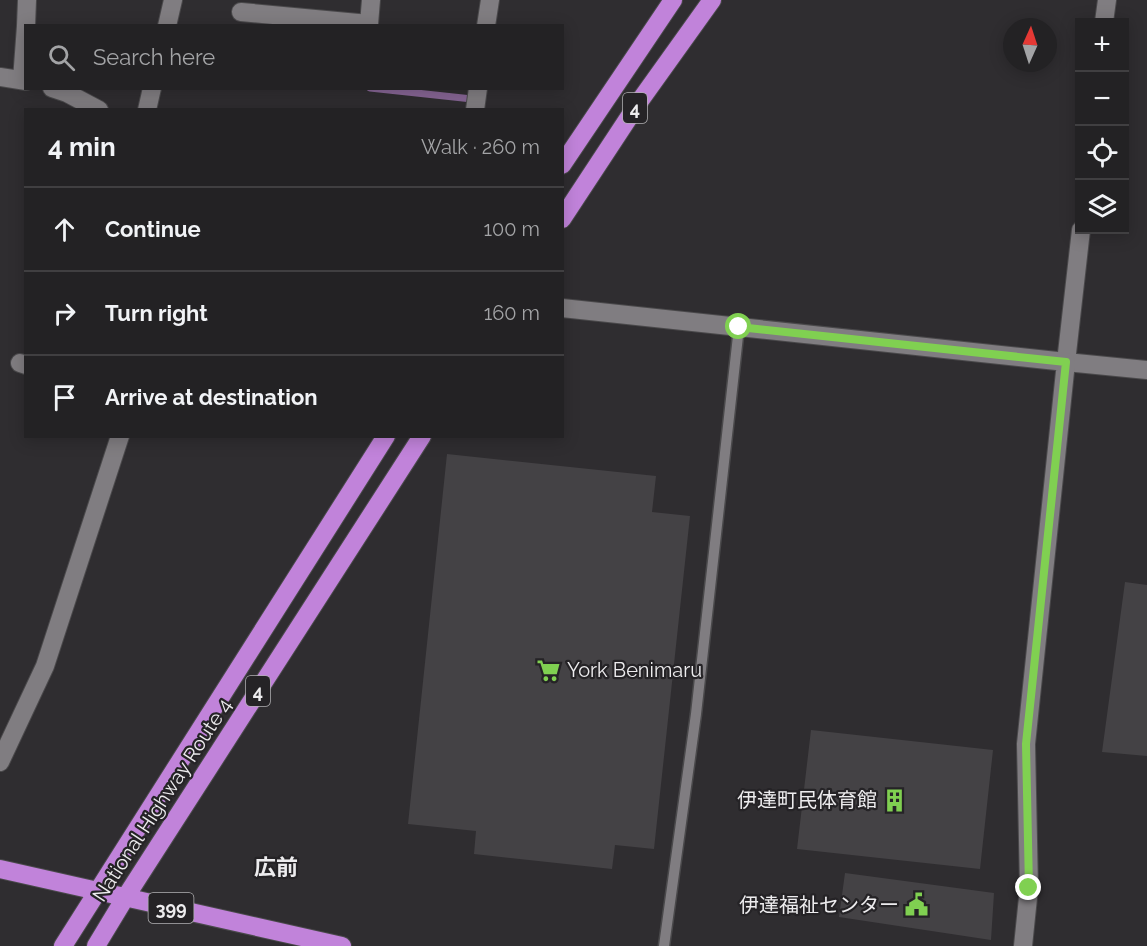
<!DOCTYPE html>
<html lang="en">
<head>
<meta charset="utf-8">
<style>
	body { margin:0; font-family:Raleway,"Noto Sans JP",sans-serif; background:#2f2f31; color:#f1f3f6 }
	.controls { position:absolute; right:18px; top:18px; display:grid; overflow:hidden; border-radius:0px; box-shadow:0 3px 15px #0003 }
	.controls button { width:54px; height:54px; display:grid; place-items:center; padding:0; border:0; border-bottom:2px solid #403f41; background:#232224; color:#f1f3f6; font:30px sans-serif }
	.compass { position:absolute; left:1003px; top:18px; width:54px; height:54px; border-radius:50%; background:#232224; box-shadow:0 3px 15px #0003; rotate:3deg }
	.stop { position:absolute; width:18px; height:18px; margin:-14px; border:4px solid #80d051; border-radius:50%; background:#fff }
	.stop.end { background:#80d051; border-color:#fff; box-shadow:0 2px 6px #0008 }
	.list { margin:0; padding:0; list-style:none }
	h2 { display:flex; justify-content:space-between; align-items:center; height:78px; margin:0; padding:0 24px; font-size:26px }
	h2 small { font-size:20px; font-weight:400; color:#a3a4a6 }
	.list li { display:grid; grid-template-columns:39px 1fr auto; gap:18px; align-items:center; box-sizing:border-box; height:84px; padding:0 24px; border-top:2px solid #403f41 }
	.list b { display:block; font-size:22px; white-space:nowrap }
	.list em { font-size:20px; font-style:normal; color:#a3a4a6 }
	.icon { flex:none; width:33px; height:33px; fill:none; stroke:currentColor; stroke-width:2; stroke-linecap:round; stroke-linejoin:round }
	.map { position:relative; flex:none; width:1147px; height:946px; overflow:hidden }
	.search { position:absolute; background:#232224; box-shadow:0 3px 15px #0003; left:24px; top:24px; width:540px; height:66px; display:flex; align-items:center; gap:15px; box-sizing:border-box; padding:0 21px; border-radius:0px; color:#a3a4a6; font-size:22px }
	.panel { position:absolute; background:#232224; box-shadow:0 3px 15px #0003; left:24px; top:108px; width:540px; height:330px; border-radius:0px }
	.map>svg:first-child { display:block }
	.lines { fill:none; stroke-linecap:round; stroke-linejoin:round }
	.stream { stroke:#866594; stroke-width:7 }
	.building { fill:#444245 }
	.lane-casing { stroke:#4a494b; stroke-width:13 }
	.street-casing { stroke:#4a494b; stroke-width:20 }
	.secondary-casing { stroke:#4a494b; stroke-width:20 }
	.highway-casing { stroke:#4a494b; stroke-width:20 }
	.lane { stroke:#807d81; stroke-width:10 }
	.street { stroke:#807d81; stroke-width:18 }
	.secondary { stroke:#807d81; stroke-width:18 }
	.highway { stroke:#c183da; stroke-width:18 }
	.route { stroke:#80d051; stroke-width:8 }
	.labels { text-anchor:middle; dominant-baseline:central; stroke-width:4.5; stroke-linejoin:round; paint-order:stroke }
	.shield { fill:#252326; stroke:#b1b0b2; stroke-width:1.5 }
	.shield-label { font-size:18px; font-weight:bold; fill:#edecee }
	.poi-label { font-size:20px; fill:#edecee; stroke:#252326; text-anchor:end }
	.street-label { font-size:20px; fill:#edecee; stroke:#252326 }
	.quarter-label { font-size:22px; font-weight:bold; fill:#edecee; stroke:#252326 }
</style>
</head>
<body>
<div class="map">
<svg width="1147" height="946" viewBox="0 0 1147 946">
	<rect width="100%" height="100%" fill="#2f2d30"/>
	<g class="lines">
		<path class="stream" d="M370,88L472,99L473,96"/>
	</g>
	<path class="building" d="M447,454L656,476L652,512L690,516L654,849L615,845L612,869L474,854L476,831L408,824Z
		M1125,582L1147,585V756L1102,752Z
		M811,730L993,750L980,869L797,849Z
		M845,873L994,893L991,940L839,917Z"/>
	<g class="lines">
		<defs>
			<path id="lane" d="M664,946L696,714L739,327"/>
			<path id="street" d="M241,12L369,24L371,0
				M1104,22L1107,0
				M26,26L27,0
				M167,26L173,0
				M486,26L490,0
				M0,77L26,81
				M22,80L26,26
				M52,88L67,93L99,110
				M147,110L152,88
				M475,110L478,88
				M1081,230L1066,362L1147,370
				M20,363L26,365
				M0,762L45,666L120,436"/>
			<path id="secondary" d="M562,308L1066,362L1026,744L1029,888L1023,946"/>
			<path id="highway" d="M562,165L673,0
				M562,219L639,102L712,0
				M0,869L342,946
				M63,946L386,436
				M96,946L125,898L422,436"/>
		</defs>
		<use href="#lane" class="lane-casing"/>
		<use href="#street" class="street-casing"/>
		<use href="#secondary" class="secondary-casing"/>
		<use href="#highway" class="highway-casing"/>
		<use href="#lane" class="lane"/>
		<use href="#street" class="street"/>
		<use href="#secondary" class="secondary"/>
		<use href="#highway" class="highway"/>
	</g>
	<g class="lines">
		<path class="route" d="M739,327L1066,362L1026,744L1029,888"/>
	</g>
	<defs>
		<symbol id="supermarket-bare" viewBox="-9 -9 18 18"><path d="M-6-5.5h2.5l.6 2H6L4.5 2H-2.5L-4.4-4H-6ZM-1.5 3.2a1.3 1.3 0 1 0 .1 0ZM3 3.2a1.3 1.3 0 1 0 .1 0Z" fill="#80d051" stroke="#252326" stroke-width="2.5" paint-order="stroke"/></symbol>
		<symbol id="building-bare" viewBox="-9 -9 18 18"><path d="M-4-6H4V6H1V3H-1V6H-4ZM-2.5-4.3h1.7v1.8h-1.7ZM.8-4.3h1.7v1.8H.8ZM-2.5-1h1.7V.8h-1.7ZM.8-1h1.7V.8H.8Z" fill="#80d051" stroke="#252326" stroke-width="2.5" paint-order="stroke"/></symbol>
		<symbol id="civic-bare" viewBox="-9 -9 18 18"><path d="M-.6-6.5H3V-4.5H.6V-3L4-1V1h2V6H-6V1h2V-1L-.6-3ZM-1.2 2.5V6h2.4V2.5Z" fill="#80d051" stroke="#252326" stroke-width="2.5" paint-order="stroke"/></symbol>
	</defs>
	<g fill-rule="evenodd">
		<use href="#supermarket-bare" x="532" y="654" width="33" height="33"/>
		<use href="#building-bare" x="878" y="784" width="33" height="33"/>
		<use href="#civic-bare" x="900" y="888" width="33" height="33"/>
	</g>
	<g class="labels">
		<g class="shield">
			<rect x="623" y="93" width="24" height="30" rx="4.5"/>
			<rect x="246" y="676" width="24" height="30" rx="4.5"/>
			<rect x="148.5" y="893" width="45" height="30" rx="4.5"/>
		</g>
		<g class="shield-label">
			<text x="635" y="108">4</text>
			<text x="258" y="691">4</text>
			<text x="171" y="908">399</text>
		</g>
		<g class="poi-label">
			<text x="567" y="670" text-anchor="start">York Benimaru</text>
			<text x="877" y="800">伊達町民体育館</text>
			<text x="899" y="905">伊達福祉センター</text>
		</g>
		<g class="street-label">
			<text transform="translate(162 800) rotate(-57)">National Highway Route 4</text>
		</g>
		<g class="quarter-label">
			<text x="276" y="867">広前</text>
		</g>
	</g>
</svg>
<div class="controls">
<button>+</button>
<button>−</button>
<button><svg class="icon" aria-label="locate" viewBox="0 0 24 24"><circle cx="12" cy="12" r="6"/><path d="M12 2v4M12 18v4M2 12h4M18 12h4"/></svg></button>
<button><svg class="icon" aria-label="layers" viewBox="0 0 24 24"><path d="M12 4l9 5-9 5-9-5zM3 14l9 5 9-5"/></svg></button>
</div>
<svg class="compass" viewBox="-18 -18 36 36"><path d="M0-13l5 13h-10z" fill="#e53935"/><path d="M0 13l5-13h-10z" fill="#a3a4a6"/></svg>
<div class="stop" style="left:739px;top:327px"></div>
<div class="stop end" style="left:1029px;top:888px"></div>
<div class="search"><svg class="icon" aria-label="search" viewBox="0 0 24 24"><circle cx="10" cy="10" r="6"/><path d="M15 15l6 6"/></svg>Search here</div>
<section class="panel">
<h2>4 min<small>Walk · 260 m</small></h2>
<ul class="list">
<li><svg class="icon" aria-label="ahead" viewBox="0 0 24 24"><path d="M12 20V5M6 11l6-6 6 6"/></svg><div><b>Continue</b></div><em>100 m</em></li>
<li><svg class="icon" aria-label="right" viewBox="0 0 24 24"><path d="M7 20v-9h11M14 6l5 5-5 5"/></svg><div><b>Turn right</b></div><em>160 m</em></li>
<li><svg class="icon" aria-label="arrive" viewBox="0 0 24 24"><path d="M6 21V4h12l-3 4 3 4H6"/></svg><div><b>Arrive at destination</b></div></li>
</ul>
</section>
</div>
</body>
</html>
